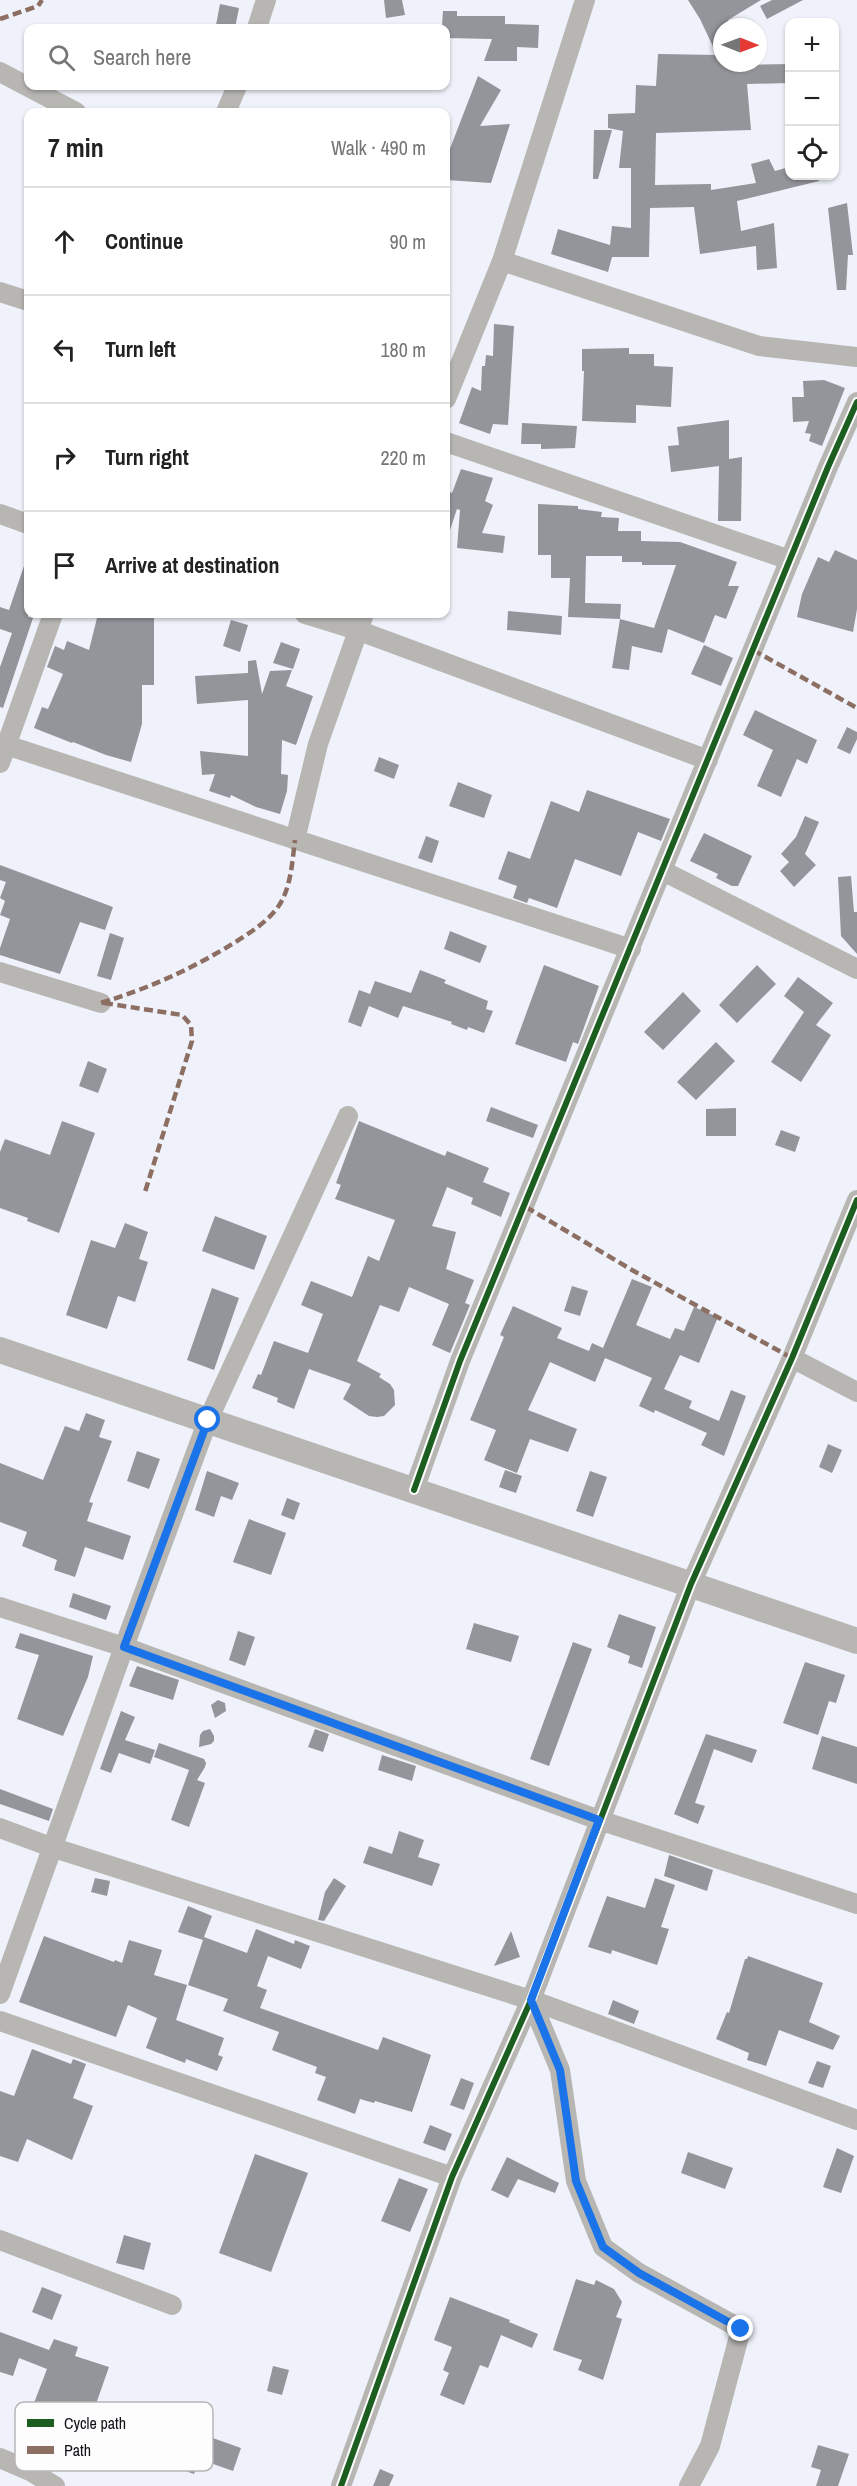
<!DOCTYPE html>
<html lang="en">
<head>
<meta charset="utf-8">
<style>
	body { margin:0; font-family:"Archivo Narrow",sans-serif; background:#f6f6f6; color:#222 }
	.controls { position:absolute; right:18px; top:18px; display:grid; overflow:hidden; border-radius:12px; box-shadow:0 2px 4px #0004 }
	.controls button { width:54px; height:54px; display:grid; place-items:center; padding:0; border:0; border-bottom:2px solid #e0e0e0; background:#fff; color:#222; font:30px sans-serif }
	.compass { position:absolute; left:713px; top:18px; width:54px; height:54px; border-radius:50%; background:#fff; box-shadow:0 2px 4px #0004; rotate:91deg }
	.stop { position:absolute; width:18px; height:18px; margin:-14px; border:4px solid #1a73e8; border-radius:50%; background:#fff }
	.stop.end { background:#1a73e8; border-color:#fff; box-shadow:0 2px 6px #0008 }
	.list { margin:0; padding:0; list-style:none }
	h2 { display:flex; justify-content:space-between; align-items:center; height:78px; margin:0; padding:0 24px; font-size:26px }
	h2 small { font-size:20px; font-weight:400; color:#767676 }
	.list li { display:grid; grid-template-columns:39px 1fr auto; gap:18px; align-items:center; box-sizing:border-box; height:108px; padding:0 24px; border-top:2px solid #e0e0e0 }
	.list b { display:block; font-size:22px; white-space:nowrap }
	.list em { font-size:20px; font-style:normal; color:#767676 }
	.icon { flex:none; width:33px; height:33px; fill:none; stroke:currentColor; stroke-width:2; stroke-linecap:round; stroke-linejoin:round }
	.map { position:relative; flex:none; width:857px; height:2486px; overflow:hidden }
	.search { position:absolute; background:#fff; box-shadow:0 2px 4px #0004; left:24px; top:24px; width:426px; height:66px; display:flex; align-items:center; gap:15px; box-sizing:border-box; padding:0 21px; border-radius:12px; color:#767676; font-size:22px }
	.panel { position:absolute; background:#fff; box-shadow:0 2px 4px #0004; left:24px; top:108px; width:426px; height:510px; border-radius:12px }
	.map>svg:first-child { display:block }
	.building { fill:#93959b; fill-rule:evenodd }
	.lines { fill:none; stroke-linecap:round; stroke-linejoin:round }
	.minor { stroke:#b7b6b3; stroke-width:20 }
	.tertiary { stroke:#b7b6b3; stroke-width:26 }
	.quiet { stroke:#8d6e63; stroke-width:4.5; stroke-dasharray:9 4.5; stroke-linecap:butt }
	.cycleway-casing { stroke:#fdfdfd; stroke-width:10 }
	.cycleway { stroke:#1b5e20; stroke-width:6 }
	.route { stroke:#1a73e8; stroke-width:8 }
	.key { fill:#fdfdfd; stroke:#b6b6b8; stroke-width:1.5 }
	.key-label { font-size:16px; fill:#101218 }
</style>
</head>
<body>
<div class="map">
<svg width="857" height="2486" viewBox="0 0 857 2486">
	<rect width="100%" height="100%" fill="#eff2fa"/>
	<path class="building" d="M384,0H402L405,15L386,18Z
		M688,0H761L728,20L731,27H722V63H728V65L789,64V83L747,84L751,130L656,133L655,185L711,184V190L756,183L751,164L769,159L775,171L789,167V176H818L819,181L737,201L741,231L774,223L777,268L757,270L756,246L700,254L694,207L650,208L649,257H612L608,272L551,254L558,229L610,245L612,226L631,228V168H619L623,131L608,128V114L635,113L636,85L656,86L658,54L717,55L700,19Z
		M772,0H803L767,19L760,6Z
		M220,4L239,8L235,28L216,25Z
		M443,11H457V16H505V24L539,25L538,48L517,47V61H484L492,39L446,38V27L442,26Z
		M478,76L501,90L480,126L510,124L491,183L446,180V159Z
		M594,130H612L598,179H593Z
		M847,203L853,255H848L846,290H837L828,208Z
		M494,324L514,326L508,425L493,424L490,434L459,423L472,387L481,391L482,366H485L486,355L493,356Z
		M629,348V354H654V366L673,367L671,407L636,405V423L582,421L584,371H582V349Z
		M824,380L845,388L822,446L809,441L811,434L805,433L809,421L793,422L792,397H804L803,381Z
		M729,420V459L742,457L741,521H718L719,466L671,472L668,446L679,445L677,427Z
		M522,423L577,426L575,448L541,449V444H521Z
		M461,469L493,478L485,501L493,505L482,533L505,536L503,553L457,548L460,510L457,509L448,536H446V490L452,493Z
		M538,504L578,506V509L602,512L601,517L619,518L618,531H641V541L680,542L737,562L728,586H739L726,619L715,615L704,643L668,629L662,653L632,646L629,670L612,668L620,619L568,617L570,578H551V555H538ZM586,556H622V562H642V565H676L654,628L620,619L621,604L585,603Z
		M835,550L857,560V609L853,632L797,617L802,594L818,557L829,562Z
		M26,560H28V617L33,618L3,708L0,707V667L12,633L0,629V607L9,610Z
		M508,611L562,616L561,635L507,630Z
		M98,614H154V685H142V724L131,762L106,755L73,742L72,743L34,728L42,707L48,709L63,674L47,667L55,646L64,650L67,641L89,650Z
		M231,620L248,625L240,652L223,646Z
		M281,642L300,649L293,669L273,663Z
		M704,645L733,658L721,686L691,674Z
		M256,660L262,694L270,671L292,670L286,686L313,696L296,745L282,740L281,774L288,775L287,791L280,814L256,807L231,795L230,798L209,791L215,774L202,775L200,751L248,756V700L197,704L195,676L248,673V661Z
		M755,710L817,740L807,764L797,759L781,797L757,786L773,750L743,735Z
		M847,727L857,732V739L850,754L837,748Z
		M379,757L399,765L394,779L374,771Z
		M458,782L492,795L484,818L449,806Z
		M587,790L670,819L661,841L638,832L621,876L575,859L557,908L529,898L527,903L513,898L517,886L498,879L508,851L530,859L551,801L579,812Z
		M805,816L819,822L805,854L816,865L794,887L780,871L789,862L781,854L796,837Z
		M704,833L752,856L738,886H732L716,878L718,874L690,861Z
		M426,836L439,841L432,863L418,858Z
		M0,865L113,907L105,930L80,922L60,974L0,955V948L10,919L0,915L5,901L0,898L6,882L0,880Z
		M851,876L854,912H857V954L841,936L838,877Z
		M450,931L487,946L480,963L444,949Z
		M110,933L124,938L111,980L97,976Z
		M544,965L599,986L578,1044L573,1042L566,1062L515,1044Z
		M757,965L776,984L737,1023L719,1005Z
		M420,970L446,980L444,983L488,1001L486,1009L493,1011L484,1033L468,1027L467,1030L451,1024L452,1022L403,1006L398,1018L369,1006L361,1027L348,1022L359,990L370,994L375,981L411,993Z
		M798,977L833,1003L816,1025L831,1035L801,1082L771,1062L804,1012L784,996Z
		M683,992L701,1011L663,1050L644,1032Z
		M716,1042L735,1061L696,1100L677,1082Z
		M88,1061L107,1069L98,1093L79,1086Z
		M491,1107L538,1125L533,1138L486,1121Z
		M736,1108V1136H706V1109Z
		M62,1121L95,1133L59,1233L27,1221L28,1218L0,1208V1152L5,1139L50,1155Z
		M359,1121L445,1156L447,1151L489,1168L483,1182L510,1193L501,1217L471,1204L473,1198L447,1187L432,1226L456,1232L446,1269L474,1280L465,1303L470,1305L450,1353L432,1345L449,1304L409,1287L399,1312L380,1305L357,1361L381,1374L379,1377L390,1384L394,1390L395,1405L384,1416L377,1417L369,1416L343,1399L351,1384L309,1369L294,1409L277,1402L278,1398L252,1388L258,1374L261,1375L274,1341L308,1353L323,1314L301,1305L311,1281L352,1297L368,1256L379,1261L395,1220L335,1199L341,1185L336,1183Z
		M781,1130L800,1137L795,1152L775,1145Z
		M215,1216L267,1236L254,1270L202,1251Z
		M125,1223L148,1232L139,1259L148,1262L135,1302L118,1296L107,1329L66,1315L91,1240L115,1248Z
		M632,1279L652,1287L636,1325L670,1339L675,1328L684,1331L694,1307L718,1317L699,1363L680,1355L664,1389L692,1401L689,1408L719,1421L731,1390L746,1396L724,1456L701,1445L707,1433L655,1410L654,1413L639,1406L652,1378L605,1358L595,1382L550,1362L528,1410L577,1429L568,1452L530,1439L517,1473L484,1460L496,1430L470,1420L504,1337L500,1335L513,1306L562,1328L557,1338L589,1351L592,1343L603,1348Z
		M572,1286L588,1291L580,1316L564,1311Z
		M212,1288L239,1298L214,1370L187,1360Z
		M86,1413L105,1420L99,1437L112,1441L89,1502L93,1503L87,1521L131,1536L123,1560L85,1547L75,1577L54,1570L57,1560L22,1546L27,1532L0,1522V1463L43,1480L65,1426L79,1431Z
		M828,1444L842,1450L832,1473L819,1467Z
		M137,1451L160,1459L149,1489L127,1481Z
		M505,1470L522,1476L516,1493L499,1487Z
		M207,1471L239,1483L232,1500L221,1496L214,1517L195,1510Z
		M590,1471L607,1477L593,1517L576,1511Z
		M287,1498L300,1503L294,1520L281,1515Z
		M249,1519L286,1533L271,1575L233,1562Z
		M73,1593L111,1606L106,1620L69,1607Z
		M619,1614L656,1627L642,1668L628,1663L630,1656L607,1647Z
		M474,1623L519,1636L511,1662L466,1649Z
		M238,1631L255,1637L245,1666L229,1660Z
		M20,1633L93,1656L88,1677L63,1736L17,1719L39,1655L15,1648Z
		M573,1642L592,1649L549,1766L530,1759Z
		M805,1662L845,1675L836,1703L829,1701L818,1735L783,1723Z
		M137,1666L179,1680L173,1700L129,1686Z
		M218,1700L225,1703L226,1711L215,1718L211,1705Z
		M121,1711L135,1717L125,1740L155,1750L150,1764L119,1753L111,1773L100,1769Z
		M210,1729L214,1736V1741L211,1744L199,1747L200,1735L203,1731Z
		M315,1729L329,1734L323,1752L308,1747Z
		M706,1734L757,1750L752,1763L714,1749L695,1803L705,1806L698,1824L674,1814Z
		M822,1736L857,1747V1784L812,1769Z
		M159,1743L204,1759L206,1763L205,1767L197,1780L205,1783L189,1827L171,1820L189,1770L154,1757Z
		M382,1755L416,1766L412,1781L378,1770Z
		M0,1789L53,1809L49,1821L0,1804Z
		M399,1831L424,1840L418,1857L440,1864L432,1886L363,1863L369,1846L392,1854Z
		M669,1855L713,1870L707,1891L664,1876Z
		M95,1878L110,1881L107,1896L91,1892Z
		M334,1878L346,1886L324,1921L318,1920L325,1892Z
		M655,1878L675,1885L661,1927L669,1929L657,1965L612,1950L611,1954L588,1947L607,1896L645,1908Z
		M188,1906L212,1916L204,1937L247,1953L256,1929L294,1944L295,1940L310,1946L301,1969L268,1956L257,1986L267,1990L260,2008L378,2050L383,2037L431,2055L412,2112L375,2101L374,2103L360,2099L355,2114L317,2100L326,2077L315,2073L317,2067L272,2050L279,2032L223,2011L228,1999L188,1985L203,1940L178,1932Z
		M511,1931L520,1957L494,1966Z
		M44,1936L114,1962L115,1960L122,1963L129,1940L162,1950L154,1975L187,1985L176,2020L224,2038L218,2055L223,2057L217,2071L186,2059L185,2063L146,2048L157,2018L128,2005L116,2037L19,2002Z
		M748,1956L823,1983L809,2022L840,2036L833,2050L779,2030L766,2066L747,2060L749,2053L716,2039L727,2012L729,2013L745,1959H747Z
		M613,2000L639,2011L634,2024L608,2014Z
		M32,2049L71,2064L73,2059L86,2064L73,2098L93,2106L72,2160L27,2139L18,2162L0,2156V2091L14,2096Z
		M817,2061L831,2066L823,2088L808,2083Z
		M461,2078L474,2083L464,2110L450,2105Z
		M430,2125L452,2134L445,2151L423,2143Z
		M837,2148L854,2156L841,2193L823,2187Z
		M688,2152L733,2168L725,2189L681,2173Z
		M255,2154L308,2173L271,2272L219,2253Z
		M507,2157L559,2183L555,2193L518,2179L508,2198L491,2190Z
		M399,2178L428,2189L410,2232L381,2221Z
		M124,2235L151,2243L144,2270L116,2263Z
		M576,2279L594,2285L596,2280L614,2289L622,2302L616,2317L622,2319L603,2380L578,2370L582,2360L553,2350Z
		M42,2287L62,2295L52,2320L32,2312Z
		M450,2297L510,2320L509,2322L538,2334L532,2348L501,2335L488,2368L480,2365L464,2405L440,2395L449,2373L443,2370L452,2347L434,2340Z
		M0,2332L49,2350L54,2339L78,2347L75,2356L109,2367L90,2421L79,2420L34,2403L47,2369L19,2358L13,2376L0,2372Z
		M273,2366L289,2370L282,2395L267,2391Z
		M193,2431L241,2448L233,2471L199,2459L194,2474L180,2469Z
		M818,2445L849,2454L838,2486H816L821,2470L811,2467Z
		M380,2469L394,2475L389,2486H373Z"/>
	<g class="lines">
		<path class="minor" d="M257,28L266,0
			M0,72L76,112
			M226,112L237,86
			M502,261L759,346L857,357
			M0,292L28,301
			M446,399L502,261L585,0
			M446,442L790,560
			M0,514L28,524
			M305,614L357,630L708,760
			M0,743L631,949
			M0,763L53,614
			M295,840L318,744L364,614
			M663,871L857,969
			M0,972L101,1003
			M792,1358L857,1392
			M414,1490L460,1361L828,467L857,402
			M0,1607L124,1647L599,1820L857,1904
			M0,1828L51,1847L531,2000L857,2120
			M0,1994L124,1647L208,1420L348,1116
			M531,2000L560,2070L576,2181L603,2247L639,2273L741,2329L710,2446L689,2486
			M0,2021L452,2177
			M0,2240L172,2305
			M0,2458L30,2471L55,2486
			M341,2486L452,2177L531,2000L691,1584L792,1358L857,1200"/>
		<path class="tertiary" d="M0,1350L857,1641"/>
		<path class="quiet" d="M0,19L38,6L42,0
			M753,650L857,708
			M101,1003C148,988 181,974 224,949C242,938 261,927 275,911C291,892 292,863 295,840
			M104,1003L182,1015L191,1025L192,1041L145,1192
			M526,1207L632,1270L792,1358"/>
		<defs>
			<path id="cycleway" d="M414,1490L460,1361L828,467L857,402
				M341,2486L452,2177L531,2000L691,1584L792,1358L857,1200"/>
		</defs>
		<use href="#cycleway" class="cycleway-casing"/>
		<use href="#cycleway" class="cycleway"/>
	</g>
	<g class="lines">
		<path class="route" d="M208,1420L124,1647L599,1820L531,2000L560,2070L576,2181L603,2247L639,2273L741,2329"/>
	</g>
	<rect x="15" y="2402" width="198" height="69" rx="9" class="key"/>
	<rect x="27" y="2419" width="27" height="8" fill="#1b5e20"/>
	<rect x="27" y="2446" width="27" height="8" fill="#8d6e63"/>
	<g class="key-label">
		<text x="64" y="2429">Cycle path</text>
		<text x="64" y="2456">Path</text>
	</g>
</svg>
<div class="controls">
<button>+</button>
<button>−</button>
<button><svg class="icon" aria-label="locate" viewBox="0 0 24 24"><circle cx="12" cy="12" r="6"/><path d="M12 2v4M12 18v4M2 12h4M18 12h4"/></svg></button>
</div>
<svg class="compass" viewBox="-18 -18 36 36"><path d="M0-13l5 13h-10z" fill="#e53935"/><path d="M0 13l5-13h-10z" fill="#767676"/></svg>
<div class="stop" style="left:208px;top:1420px"></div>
<div class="stop end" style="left:741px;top:2329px"></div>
<div class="search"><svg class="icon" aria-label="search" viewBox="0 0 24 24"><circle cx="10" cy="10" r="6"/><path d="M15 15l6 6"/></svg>Search here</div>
<section class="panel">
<h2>7 min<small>Walk · 490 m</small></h2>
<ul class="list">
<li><svg class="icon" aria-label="ahead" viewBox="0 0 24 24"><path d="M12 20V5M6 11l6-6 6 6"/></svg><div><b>Continue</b></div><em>90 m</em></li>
<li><svg class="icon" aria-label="left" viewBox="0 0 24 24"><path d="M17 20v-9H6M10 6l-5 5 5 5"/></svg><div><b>Turn left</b></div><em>180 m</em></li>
<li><svg class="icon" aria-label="right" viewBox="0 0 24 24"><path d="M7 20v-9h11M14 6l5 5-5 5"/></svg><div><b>Turn right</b></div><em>220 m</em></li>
<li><svg class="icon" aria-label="arrive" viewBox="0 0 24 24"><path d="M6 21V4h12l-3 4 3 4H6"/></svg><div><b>Arrive at destination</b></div></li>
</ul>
</section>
</div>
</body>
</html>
